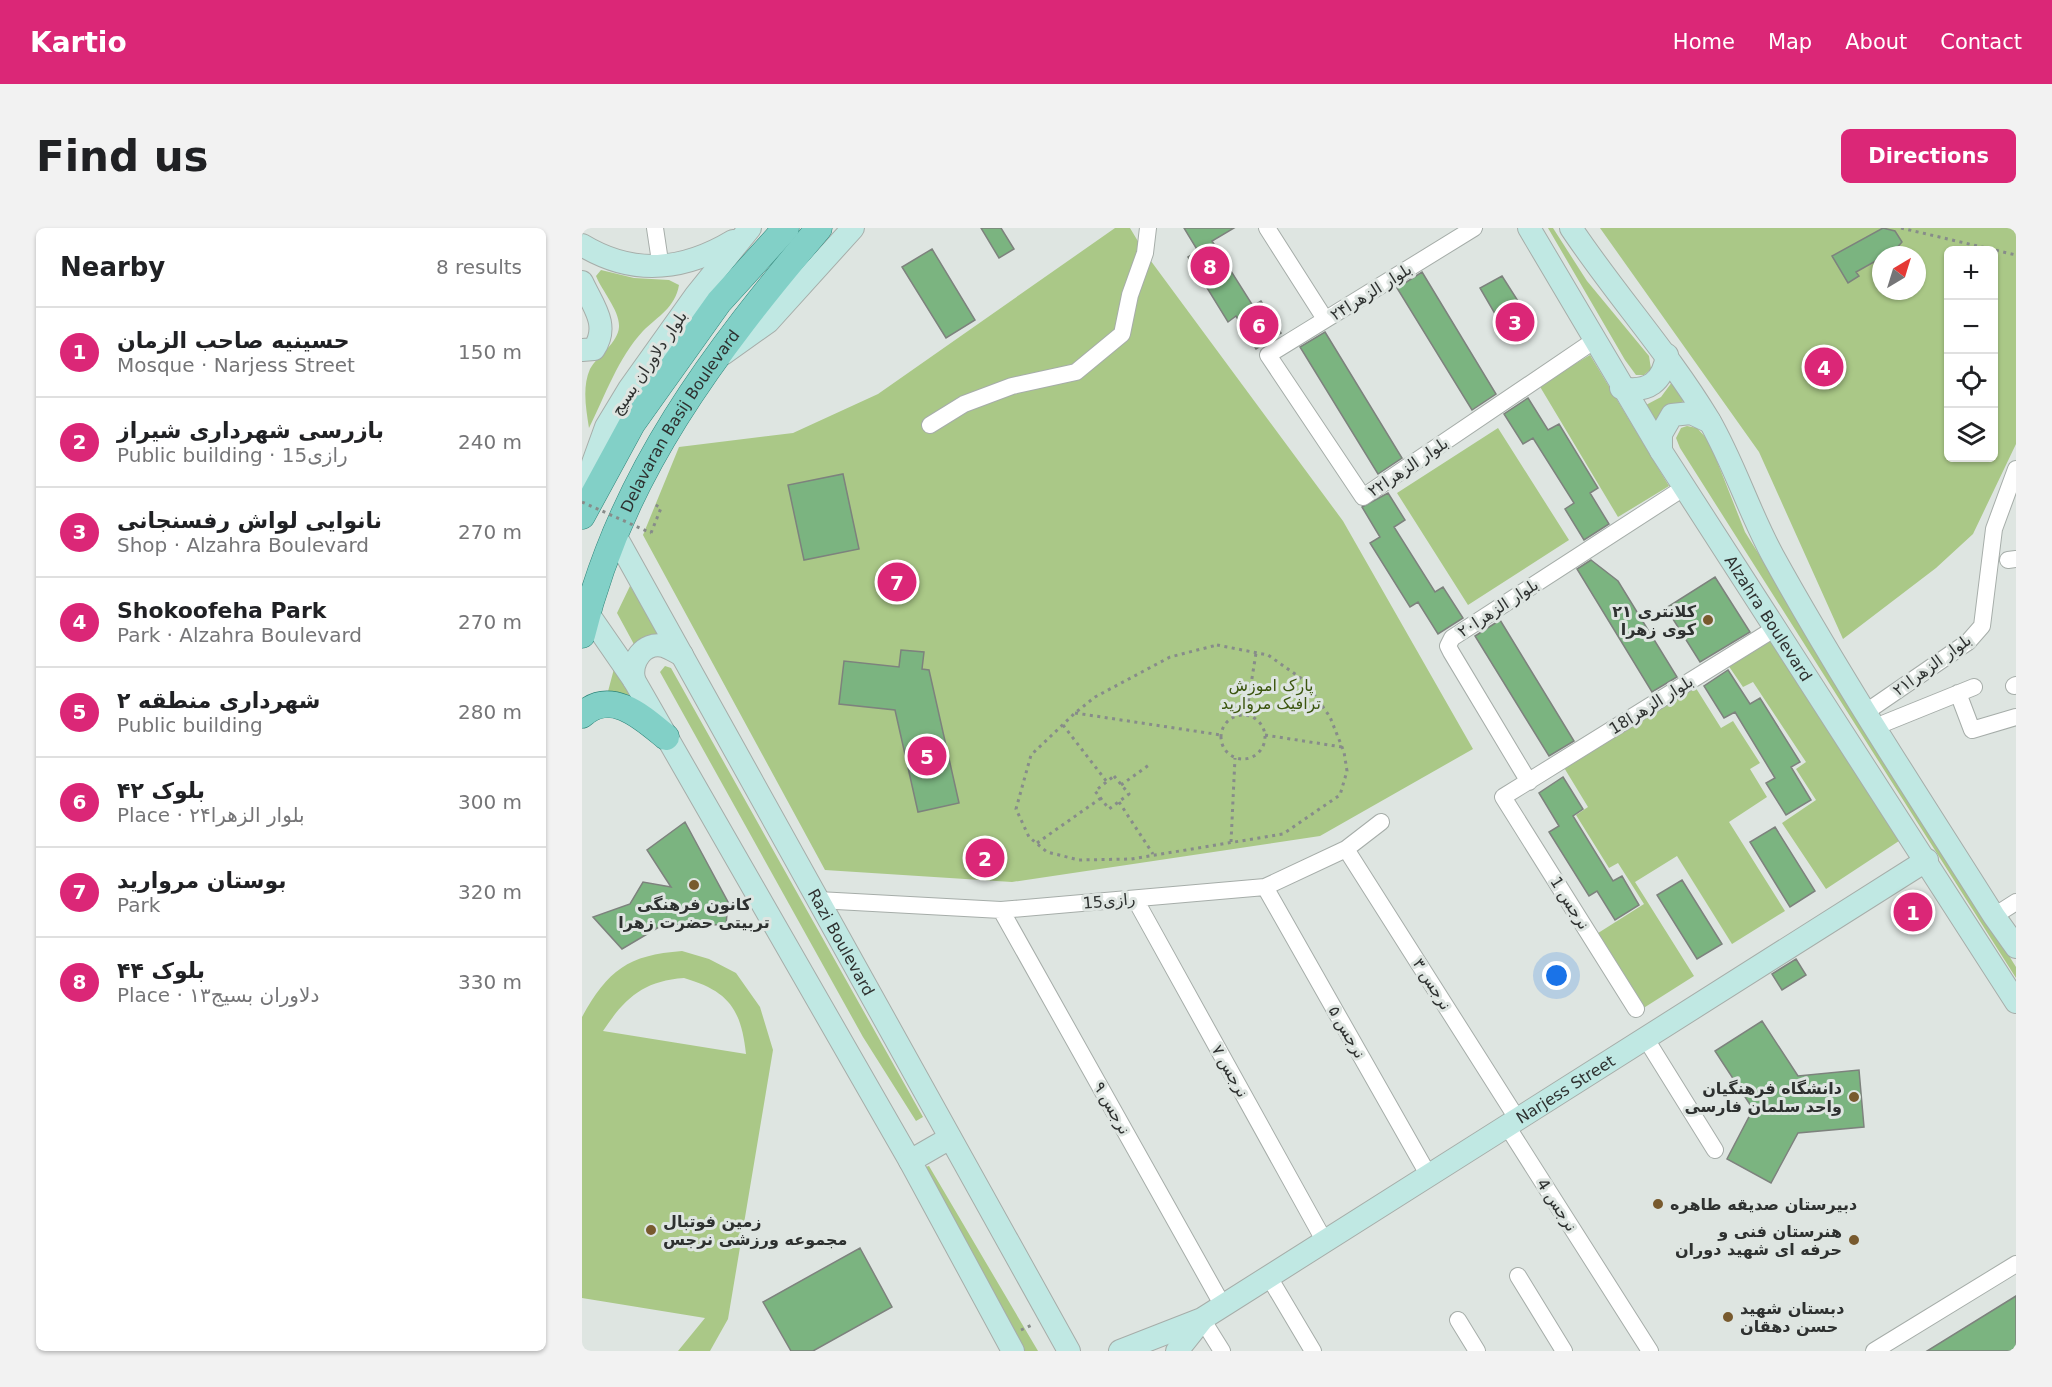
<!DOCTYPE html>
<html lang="en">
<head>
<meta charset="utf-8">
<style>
	body { margin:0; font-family:"DejaVu Sans",Vazirmatn,sans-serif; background:#f2f2f2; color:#202124 }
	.controls { position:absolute; right:18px; top:18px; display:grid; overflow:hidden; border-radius:9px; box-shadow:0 2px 4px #0004 }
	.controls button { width:54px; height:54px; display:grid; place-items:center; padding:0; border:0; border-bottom:2px solid #e0e0e0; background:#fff; color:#202124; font:30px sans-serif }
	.compass { position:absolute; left:1290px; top:18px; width:54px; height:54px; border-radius:50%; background:#fff; box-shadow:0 2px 4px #0004; rotate:38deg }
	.you { position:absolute; left:975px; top:748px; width:21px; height:21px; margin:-15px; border:4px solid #fff; border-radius:50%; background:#1a73e8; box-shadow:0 0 0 9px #1a73e833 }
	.badge { display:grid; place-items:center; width:39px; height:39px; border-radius:50%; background:#db2777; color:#fff; font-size:20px; font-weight:700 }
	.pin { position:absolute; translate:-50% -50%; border:3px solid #fff; box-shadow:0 2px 6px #0006 }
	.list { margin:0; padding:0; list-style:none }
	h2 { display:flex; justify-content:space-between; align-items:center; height:78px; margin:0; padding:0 24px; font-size:26px }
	h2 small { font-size:20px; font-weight:400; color:#757577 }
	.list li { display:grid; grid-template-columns:39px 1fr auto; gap:18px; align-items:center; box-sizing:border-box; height:90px; padding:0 24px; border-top:2px solid #e0e0e0 }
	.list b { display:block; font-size:22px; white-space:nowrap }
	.list p { margin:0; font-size:20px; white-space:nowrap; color:#757577 }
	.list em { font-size:20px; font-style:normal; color:#757577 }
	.icon { flex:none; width:33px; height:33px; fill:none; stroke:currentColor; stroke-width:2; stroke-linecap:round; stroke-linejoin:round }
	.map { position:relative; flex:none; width:1434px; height:1123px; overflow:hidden; border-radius:9px }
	header { display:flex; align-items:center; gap:36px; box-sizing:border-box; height:84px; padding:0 30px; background:#db2777; color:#fff }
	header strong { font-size:28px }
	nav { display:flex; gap:33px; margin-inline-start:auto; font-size:21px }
	.intro { display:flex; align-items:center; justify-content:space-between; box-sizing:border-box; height:144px; padding:0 36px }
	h1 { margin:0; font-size:42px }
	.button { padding:15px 27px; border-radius:9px; background:#db2777; color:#fff; font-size:21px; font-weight:700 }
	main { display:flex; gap:36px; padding:0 36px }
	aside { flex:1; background:#fff; border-radius:9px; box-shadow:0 2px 4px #0004 }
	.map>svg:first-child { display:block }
	.green { fill:#aac887; fill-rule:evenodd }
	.building { fill:#7bb480; stroke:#7d827d; stroke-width:1.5 }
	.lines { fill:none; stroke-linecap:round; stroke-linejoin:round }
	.street-casing { stroke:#a6ada9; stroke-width:18 }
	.secondary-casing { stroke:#a6ada9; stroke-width:24 }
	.primary-casing { stroke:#2e8479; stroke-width:27 }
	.path { stroke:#878c8a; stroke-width:3; stroke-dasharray:3 4.5; stroke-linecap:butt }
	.street { stroke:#fff; stroke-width:16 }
	.secondary { stroke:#c0e8e3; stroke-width:22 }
	.primary { stroke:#82d0c7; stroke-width:26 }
	.path-bridge { stroke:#878c8a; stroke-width:3; stroke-dasharray:3 4.5; stroke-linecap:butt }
	.poi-dot { fill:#785a2e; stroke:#dee5e1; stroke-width:2 }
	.labels { text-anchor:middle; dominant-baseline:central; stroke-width:6; stroke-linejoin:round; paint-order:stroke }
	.street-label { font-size:16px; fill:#2e3130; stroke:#dee5e1 }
	.poi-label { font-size:16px; font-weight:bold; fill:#2e3130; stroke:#dee5e1; text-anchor:end }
	.park-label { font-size:16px; fill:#3c560f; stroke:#dee5e1 }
</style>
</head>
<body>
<header>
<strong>Kartio</strong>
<nav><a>Home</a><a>Map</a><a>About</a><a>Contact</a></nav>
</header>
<div class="intro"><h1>Find us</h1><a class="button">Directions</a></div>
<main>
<aside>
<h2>Nearby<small>8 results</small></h2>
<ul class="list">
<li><span class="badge">1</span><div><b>حسینیه صاحب الزمان</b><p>Mosque · Narjess Street</p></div><em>150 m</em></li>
<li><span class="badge">2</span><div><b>بازرسی شهرداری شیراز</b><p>Public building · 15رازی</p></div><em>240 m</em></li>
<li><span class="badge">3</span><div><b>نانوایی لواش رفسنجانی</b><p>Shop · Alzahra Boulevard</p></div><em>270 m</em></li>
<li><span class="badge">4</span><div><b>Shokoofeha Park</b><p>Park · Alzahra Boulevard</p></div><em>270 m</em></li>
<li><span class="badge">5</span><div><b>شهرداری منطقه ۲</b><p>Public building</p></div><em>280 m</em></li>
<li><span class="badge">6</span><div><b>بلوک ۴۲</b><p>Place · بلوار الزهرا۲۴</p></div><em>300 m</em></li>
<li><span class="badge">7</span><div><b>بوستان مروارید</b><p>Park</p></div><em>320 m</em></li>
<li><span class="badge">8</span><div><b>بلوک ۴۴</b><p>Place · دلاوران بسیج۱۳</p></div><em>330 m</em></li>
</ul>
</aside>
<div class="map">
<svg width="1434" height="1123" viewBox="0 0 1434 1123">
	<rect width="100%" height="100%" fill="#dee5e1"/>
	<path class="green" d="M533,0H548L563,25L761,293L891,521L738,608L430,654L243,642L61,307L97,219L211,205L296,166Z
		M966,0H971L1005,53L1067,128L1069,141L1062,147H1054L1043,132Z
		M1018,0H1434V216L1391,306L1354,340L1261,411L1177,224ZM1366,22H1412V230H1366ZM1299,27H1335V63H1299Z
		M19,42L52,50L87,52L97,57C93,80 76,88 61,103C36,130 23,168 7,200C4,181 0,159 8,141C16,127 36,115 37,99C38,83 20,63 14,48Z
		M1008,127L1087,258L1036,289L957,157Z
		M1093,150L1107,171L1088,179L1075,195L1062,178L1079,169Z
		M1105,198L1115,200L1127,213L1163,304L1434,739V750L1098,220L1094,210L1099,200Z
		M916,200L987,312L886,377L815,265Z
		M48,358L82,410L54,420L35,385Z
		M1189,408L1323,609L1244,661L1200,595L1234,572L1214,541L1224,534L1171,454L1161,459L1146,437Z
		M33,437L50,471H24Z
		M83,438L89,440L341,889L334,893L281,809L78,444Z
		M1112,457L1139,500L1151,493L1178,535L1168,541L1185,569L1147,594L1203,683L1150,716L1095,628L1053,654L1112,748L1060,781L1013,707L1062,676L1036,635L1027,640L994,587L1006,579L981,538Z
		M100,723L127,731L154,745L178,779L191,822L146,1091L128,1123H96L123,1090L0,1070V789C26,742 46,727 100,723ZM102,750C146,763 159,780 164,826L21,803C43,770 61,753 102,750Z
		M347,938L456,1123H441L339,940Z"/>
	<path class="building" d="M399,0H419L432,21L417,30Z
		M602,0H652L630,13L671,78L679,73L699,105L674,121L654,88L646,94L606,29L616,23Z
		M1301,0L1313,3L1320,14L1313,22L1299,27V30L1274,44L1277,48L1266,55L1250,28Z
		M350,21L393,92L364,110L320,39Z
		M840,44L914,166L890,182L815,60Z
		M920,48L950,95L927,110L898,60Z
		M743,104L820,230L796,246L718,119Z
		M946,170L966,202L977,196L1016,260L1008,265L1027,296L1002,312L983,281L992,275L951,210L941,216L922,186Z
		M261,246L277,321L222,332L206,257Z
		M806,265L823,292L812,299L853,364L861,359L881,390L856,406L836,374L828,379L788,315L798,309L780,279Z
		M1009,332L1036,353L1095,449L1070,464L995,341Z
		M1133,349L1168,404L1118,434L1084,380Z
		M918,392L992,513L967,528L893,408Z
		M319,422L342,424L340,441L347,442L377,575L336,584L313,482L257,476L262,433L317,439Z
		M1146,442L1168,476L1178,470L1218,534L1209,539L1229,572L1204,587L1184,555L1193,550L1153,484L1142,490L1122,458Z
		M981,549L1001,581L991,588L1031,653L1040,648L1057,677L1033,692L1015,663L1007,668L967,604L977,598L957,565Z
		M103,594L146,674L144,697L82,696L40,721L11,689L48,676L61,654L89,659L65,622Z
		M1193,599L1233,663L1208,679L1168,614Z
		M1100,652L1140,716L1115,731L1075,667Z
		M1214,731L1224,747L1200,762L1190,746Z
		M1180,793L1216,848L1277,842L1282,899L1216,905L1189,955L1145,931L1171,881L1133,823Z
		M278,1020L310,1079L231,1123H209L181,1074Z
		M1434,1068V1123H1345Z"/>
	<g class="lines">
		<defs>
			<path id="street" d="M73,0L79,40
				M685,0L743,91
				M892,0L686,127L781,269L1013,112
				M348,197L382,176L430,158L494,144L540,106L548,67L563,25L566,0
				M1426,332L1434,331
				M1432,458L1434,457
				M1376,465L1390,502L1434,489
				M1284,484L1386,414L1400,398L1412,301L1434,241
				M1293,499L1392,459
				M947,554L869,424L866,418L870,410L1103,259
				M764,621L936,892
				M683,659L847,948
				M553,671L743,1014
				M236,672L419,682L683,659L764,621L799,594
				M419,682L641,1078
				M1412,688L1434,674
				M1054,781L921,569L1192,401
				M1064,811L1133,922
				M925,898L1068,1123
				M936,1048L982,1123
				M687,1049L731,1123
				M620,1091L640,1123
				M876,1092L895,1123
				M1292,1123L1434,1036"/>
			<g id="secondary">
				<path id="s1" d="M947,0L1079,223L1434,774"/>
				<path d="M989,0C1033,66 1086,124 1127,192C1152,235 1167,284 1191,328C1259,451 1337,569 1412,688L1434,719"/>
				<path d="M0,17C51,48 101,43 151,13"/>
				<path d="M0,54C11,78 28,97 12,121L0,122"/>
				<path d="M141,126L186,94L271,0"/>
				<path d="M1039,160C1066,165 1081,154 1085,127"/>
				<path d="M1079,223V206L1090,187L1109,185L1128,194"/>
				<path d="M2,275L11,235L24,199L47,161L114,67L168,0"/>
				<path id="s2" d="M32,305L487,1123"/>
				<path d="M5,384L52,452L328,933L431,1123"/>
				<path d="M52,452C48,434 61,413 82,418C88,420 94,424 100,427"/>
				<path d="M328,933L368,910"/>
				<path id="s3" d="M538,1123L620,1091L1345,632"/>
				<path d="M595,1123L619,1093"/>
			</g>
			<g id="primary">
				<path d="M0,288L50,196L137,74L204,0"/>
				<path id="s4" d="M0,407C38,247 133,123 237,0"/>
				<path d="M0,487C29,460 61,490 84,509"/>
			</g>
		</defs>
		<use href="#street" class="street-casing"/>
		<use href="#secondary" class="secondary-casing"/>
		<use href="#primary" class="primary-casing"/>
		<path class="path" d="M1319,0L1434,27
			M69,305L79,280L70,275
			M635,417L686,427L723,453L748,489L762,524L765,543L758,567L701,606L549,631L497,632L465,624L447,609L434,581L449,527L493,485L513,469L588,429Z
			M493,485L639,507
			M639 509a22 22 0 1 1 44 0a22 22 0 1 1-44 0Z
			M664,488L674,425
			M481,497L525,554
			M683,507L760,519
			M532,548L547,566L527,581L513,563Z
			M539,557L567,537
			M537,574L571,626
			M649,614L653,530
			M455,615L519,570
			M439,1102L452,1096"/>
		<use href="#street" class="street"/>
		<use href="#secondary" class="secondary"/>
		<use href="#primary" class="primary"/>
		<path class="path-bridge" d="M0,274L69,305"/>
	</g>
	<g class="poi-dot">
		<circle cx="1126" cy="392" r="6"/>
		<circle cx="112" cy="657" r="6"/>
		<circle cx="1272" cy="869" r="6"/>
		<circle cx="1076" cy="976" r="6"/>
		<circle cx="69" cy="1002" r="6"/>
		<circle cx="1272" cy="1012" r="6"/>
		<circle cx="1146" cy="1089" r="6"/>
	</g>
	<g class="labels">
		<g class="street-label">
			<text transform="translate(789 64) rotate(-32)">بلوار الزهرا۲۴</text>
			<text transform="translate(67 135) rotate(-56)">بلوار دلاوران بسیج</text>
			<text stroke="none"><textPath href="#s4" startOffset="237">Delavaran Basij Boulevard</textPath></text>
			<text transform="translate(826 239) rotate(-34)">بلوار الزهرا۲۲</text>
			<text transform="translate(916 380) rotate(-33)">بلوار الزهرا۲۰</text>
			<text stroke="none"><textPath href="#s1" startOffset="458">Alzahra Boulevard</textPath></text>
			<text transform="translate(1350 437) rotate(-36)">بلوار الزهرا۲۱</text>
			<text transform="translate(1069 477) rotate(-32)">18بلوار الزهرا</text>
			<text transform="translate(527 673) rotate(-5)">15رازی</text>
			<text transform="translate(988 675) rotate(58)">1 نرجس</text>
			<text stroke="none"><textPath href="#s2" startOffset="468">Razi Boulevard</textPath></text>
			<text transform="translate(850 756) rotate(58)">نرجس ۳</text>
			<text transform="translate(765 804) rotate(60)">نرجس ۵</text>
			<text transform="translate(648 843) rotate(61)">نرجس ۷</text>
			<text stroke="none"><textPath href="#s3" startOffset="518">Narjess Street</textPath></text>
			<text transform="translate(530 880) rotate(61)">نرجس ۹</text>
			<text transform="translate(975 977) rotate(57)">4 نرجس</text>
		</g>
		<g class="poi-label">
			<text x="1114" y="383">کلانتری ۲۱<tspan x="1114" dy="18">کوی زهرا</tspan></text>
			<text x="112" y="676" text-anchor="middle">کانون فرهنگی<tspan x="112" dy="18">تربیتی حضرت زهرا</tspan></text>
			<text x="1260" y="860">دانشگاه فرهنگیان<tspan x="1260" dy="18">واحد سلمان فارسی</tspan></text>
			<text x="1088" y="976" text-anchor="start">دبیرستان صدیقه طاهره</text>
			<text x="81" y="993" text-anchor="start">زمین فوتبال<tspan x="81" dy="18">مجموعه ورزشی نرجس</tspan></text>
			<text x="1260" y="1003">هنرستان فنی و<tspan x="1260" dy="18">حرفه ای شهید دوران</tspan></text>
			<text x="1158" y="1080" text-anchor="start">دبستان شهید<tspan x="1158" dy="18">حسن دهقان</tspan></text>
		</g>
		<g class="park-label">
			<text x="689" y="457">پارک اموزش<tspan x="689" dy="18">ترافیک مروارید</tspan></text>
		</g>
	</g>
</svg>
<div class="controls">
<button>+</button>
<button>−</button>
<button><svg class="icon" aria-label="locate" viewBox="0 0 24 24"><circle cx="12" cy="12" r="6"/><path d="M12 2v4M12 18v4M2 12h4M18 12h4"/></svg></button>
<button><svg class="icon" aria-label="layers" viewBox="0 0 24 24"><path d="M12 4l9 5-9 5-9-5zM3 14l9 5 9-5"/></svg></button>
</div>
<svg class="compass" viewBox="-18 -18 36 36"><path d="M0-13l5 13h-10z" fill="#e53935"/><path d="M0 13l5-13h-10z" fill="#757577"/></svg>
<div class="you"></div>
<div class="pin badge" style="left:1331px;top:684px">1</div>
<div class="pin badge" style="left:403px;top:630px">2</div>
<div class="pin badge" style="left:933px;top:94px">3</div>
<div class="pin badge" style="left:1242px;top:139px">4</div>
<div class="pin badge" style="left:345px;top:528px">5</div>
<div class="pin badge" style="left:677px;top:97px">6</div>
<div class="pin badge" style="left:315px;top:354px">7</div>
<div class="pin badge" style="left:628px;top:38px">8</div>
</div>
</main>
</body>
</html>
